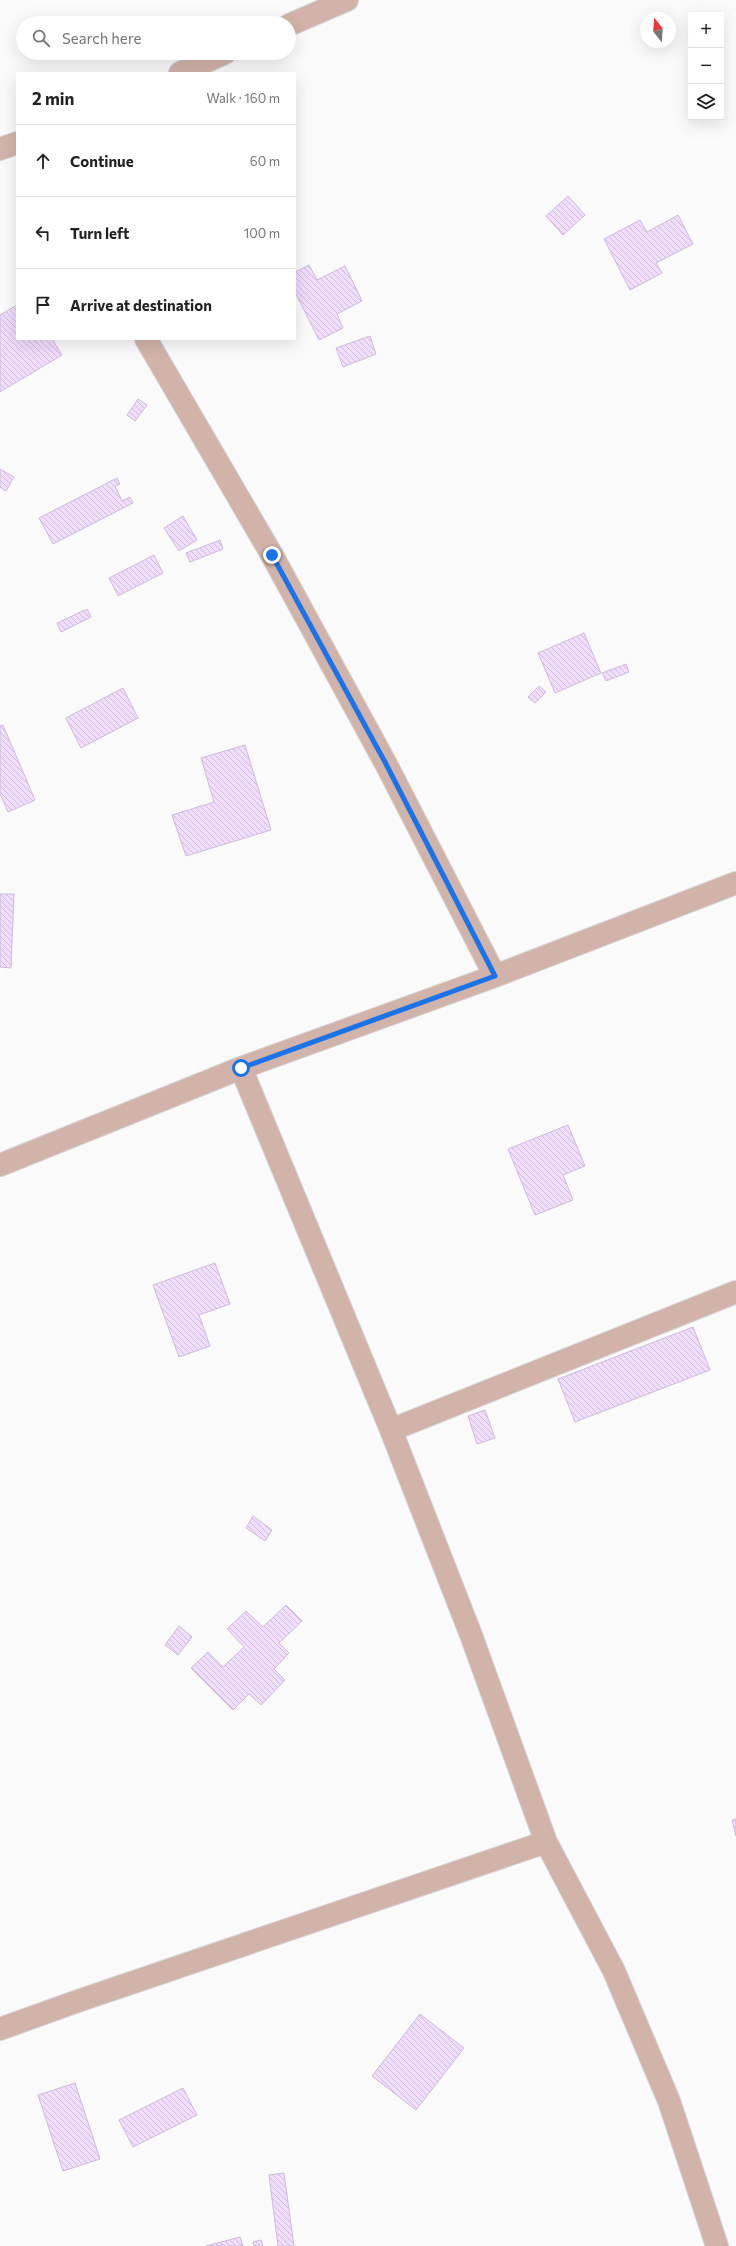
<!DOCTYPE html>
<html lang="en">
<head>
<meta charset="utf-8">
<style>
	body { margin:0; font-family:Commissioner,sans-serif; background:#f6f6f6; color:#222 }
	.controls { position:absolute; right:12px; top:12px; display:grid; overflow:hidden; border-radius:0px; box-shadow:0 4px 16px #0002 }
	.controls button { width:36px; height:36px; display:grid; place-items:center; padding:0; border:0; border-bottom:1px solid #e0e0e0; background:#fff; color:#222; font:20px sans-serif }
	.compass { position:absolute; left:640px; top:12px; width:36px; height:36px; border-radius:50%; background:#fff; box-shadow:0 4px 16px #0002; rotate:343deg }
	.stop { position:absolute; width:12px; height:12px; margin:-9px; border:3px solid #1a73e8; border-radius:50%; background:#fff }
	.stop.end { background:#1a73e8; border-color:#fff; box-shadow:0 1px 4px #0008 }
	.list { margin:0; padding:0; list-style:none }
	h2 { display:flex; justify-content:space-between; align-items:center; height:52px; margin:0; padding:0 16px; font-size:17px }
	h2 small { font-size:13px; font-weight:400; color:#767676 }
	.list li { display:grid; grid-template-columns:26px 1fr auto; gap:12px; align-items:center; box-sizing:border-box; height:72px; padding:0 16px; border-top:1px solid #e0e0e0 }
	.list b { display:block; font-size:15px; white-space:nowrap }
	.list em { font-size:13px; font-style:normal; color:#767676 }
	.icon { flex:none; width:22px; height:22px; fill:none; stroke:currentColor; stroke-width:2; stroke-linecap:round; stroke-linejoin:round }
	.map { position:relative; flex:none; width:736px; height:2246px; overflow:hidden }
	.search { position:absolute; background:#fff; box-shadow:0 4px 16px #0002; left:16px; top:16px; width:280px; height:44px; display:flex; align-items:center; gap:10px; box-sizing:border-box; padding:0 14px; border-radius:22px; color:#767676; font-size:15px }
	.panel { position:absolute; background:#fff; box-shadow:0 4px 16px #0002; left:16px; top:72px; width:280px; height:268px; border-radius:0px }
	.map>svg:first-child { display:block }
	.building { fill:url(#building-back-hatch); stroke:#cdbbd9 }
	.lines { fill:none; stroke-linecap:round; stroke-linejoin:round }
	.minor-casing { stroke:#d4d3d5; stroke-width:24 }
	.minor { stroke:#d1b3a9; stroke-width:22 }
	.route { stroke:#1a73e8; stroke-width:5 }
</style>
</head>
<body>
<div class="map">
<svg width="736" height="2246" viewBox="0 0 736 2246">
	<defs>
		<pattern id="building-back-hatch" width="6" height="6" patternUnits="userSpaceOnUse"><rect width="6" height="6" fill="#f1ddfe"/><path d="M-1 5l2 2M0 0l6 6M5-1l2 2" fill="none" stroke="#cdbcd9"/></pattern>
	</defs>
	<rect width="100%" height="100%" fill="#fafafa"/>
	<path class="building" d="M568,196L585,215L563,235L546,216Z
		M678,215L693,244L656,263L662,273L630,290L604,239L640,220L647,232Z
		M309,265L317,280L345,266L362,301L337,314L343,328L319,340L295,292V272Z
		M17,305V339H52L62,355L0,392V315Z
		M370,336L376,354L343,367L336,348Z
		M138,399L147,405L135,421L127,415Z
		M0,469L14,477L6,491L0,487Z
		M117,478L120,484L115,486L122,501L130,497L133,503L53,544L39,518Z
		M183,516L197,540L179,551L164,528Z
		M220,540L223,549L190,562L186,553Z
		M154,555L163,573L118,596L109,578Z
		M87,609L91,617L61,632L57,623Z
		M584,633L601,673L555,693L538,653Z
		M626,664L629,672L606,681L602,673Z
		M539,686L546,692L535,703L528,697Z
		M123,688L138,718L81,748L66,718Z
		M3,725L35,800L8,812L0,794V726Z
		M245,745L271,830L186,856L172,815L214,802L201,758Z
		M0,894H14L11,968L0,967Z
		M568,1125L585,1166L563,1175L573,1200L535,1215L508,1149Z
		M215,1263L230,1304L199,1315L210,1346L179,1357L153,1285Z
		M693,1327L710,1370L575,1422L558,1379Z
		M485,1410L495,1438L477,1444L468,1416Z
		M253,1516L272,1530L265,1541L246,1528Z
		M286,1605L302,1621L279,1643L289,1653L274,1669L285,1680L261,1705L249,1694L233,1710L191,1668L208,1652L223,1667L244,1647L227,1629L246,1611L263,1627Z
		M179,1626L192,1637L178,1655L165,1645Z
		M736,1819V1836L732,1820Z
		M420,2014L464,2048L416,2110L372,2076Z
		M75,2083L100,2159L63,2171L38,2095Z
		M183,2088L197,2115L133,2147L119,2120Z
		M284,2173L294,2246H278L269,2175Z
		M240,2237L243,2246H206Z
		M261,2240L263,2246H254L253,2242Z"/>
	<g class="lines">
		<defs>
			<path id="minor" d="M289,25L347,0
				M180,73L225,53
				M0,149L17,143
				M146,339L272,555L386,764L495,976
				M241,1068L391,1430L471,1635L546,1842L614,1971L669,2101L717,2246
				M0,1165L241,1068L495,976L736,883
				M391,1430L736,1292
				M0,2029L75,2002L546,1842"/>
		</defs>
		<use href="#minor" class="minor-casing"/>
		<use href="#minor" class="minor"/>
	</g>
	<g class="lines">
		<path class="route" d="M241,1068L495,976L386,764L272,555"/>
	</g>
</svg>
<div class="controls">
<button>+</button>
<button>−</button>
<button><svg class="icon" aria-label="layers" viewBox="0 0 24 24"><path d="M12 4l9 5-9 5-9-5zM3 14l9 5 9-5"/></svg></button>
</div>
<svg class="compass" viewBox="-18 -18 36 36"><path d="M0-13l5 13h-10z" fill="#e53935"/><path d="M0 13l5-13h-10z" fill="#767676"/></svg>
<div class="stop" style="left:241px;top:1068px"></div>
<div class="stop end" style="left:272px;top:555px"></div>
<div class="search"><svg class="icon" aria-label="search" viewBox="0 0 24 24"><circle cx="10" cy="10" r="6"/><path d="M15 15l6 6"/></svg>Search here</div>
<section class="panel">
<h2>2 min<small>Walk · 160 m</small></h2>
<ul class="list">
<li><svg class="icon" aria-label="ahead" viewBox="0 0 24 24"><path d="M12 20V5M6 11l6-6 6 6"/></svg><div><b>Continue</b></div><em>60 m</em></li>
<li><svg class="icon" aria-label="left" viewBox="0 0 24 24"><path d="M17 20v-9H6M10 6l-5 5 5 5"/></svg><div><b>Turn left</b></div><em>100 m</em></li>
<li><svg class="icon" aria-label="arrive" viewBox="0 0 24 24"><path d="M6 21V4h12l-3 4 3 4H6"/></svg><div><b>Arrive at destination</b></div></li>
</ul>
</section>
</div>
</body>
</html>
